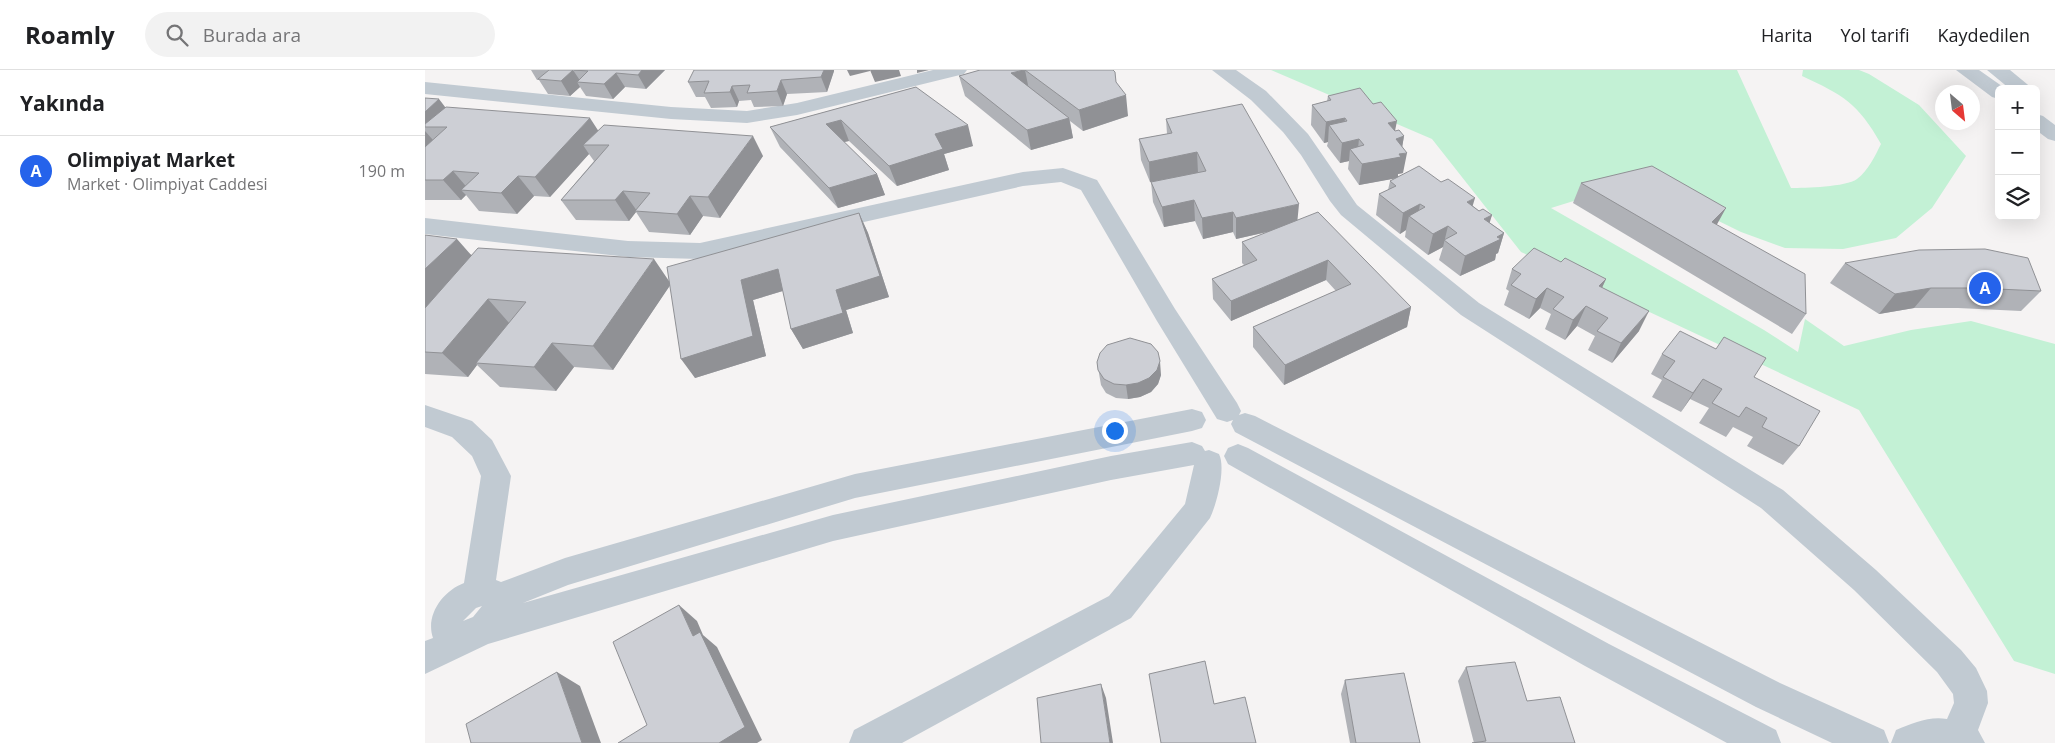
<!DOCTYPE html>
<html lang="tr">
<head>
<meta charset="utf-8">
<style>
	body { margin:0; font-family:"Open Sans",sans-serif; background:#f2f2f2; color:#202124 }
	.controls { position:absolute; right:15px; top:15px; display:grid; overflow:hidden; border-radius:8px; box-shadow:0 5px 20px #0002 }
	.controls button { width:45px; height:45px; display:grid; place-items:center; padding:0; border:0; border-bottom:1px solid #e0e0e0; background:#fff; color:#202124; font:25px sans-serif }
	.compass { position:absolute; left:1510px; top:15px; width:45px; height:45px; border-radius:50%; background:#fff; box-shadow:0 5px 20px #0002; rotate:152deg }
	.you { position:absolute; left:689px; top:360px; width:18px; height:18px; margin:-12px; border:4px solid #fff; border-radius:50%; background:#1a73e8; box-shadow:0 0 0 8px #1a73e833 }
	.badge { display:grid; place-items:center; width:32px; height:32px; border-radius:50%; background:#2563eb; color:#fff; font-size:16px; font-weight:700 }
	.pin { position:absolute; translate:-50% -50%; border:2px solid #fff; box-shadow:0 1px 5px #0006 }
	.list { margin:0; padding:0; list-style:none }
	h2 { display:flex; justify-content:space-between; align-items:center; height:65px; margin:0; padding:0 20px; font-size:21px }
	h2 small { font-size:16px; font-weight:400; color:#757577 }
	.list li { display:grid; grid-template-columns:32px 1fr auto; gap:15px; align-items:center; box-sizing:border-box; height:70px; padding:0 20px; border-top:1px solid #e0e0e0 }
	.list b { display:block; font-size:19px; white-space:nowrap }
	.list p { margin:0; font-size:16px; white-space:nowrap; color:#757577 }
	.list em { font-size:16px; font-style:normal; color:#757577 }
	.icon { flex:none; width:28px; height:28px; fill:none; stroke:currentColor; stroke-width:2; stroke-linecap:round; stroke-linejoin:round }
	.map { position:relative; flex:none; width:1630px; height:673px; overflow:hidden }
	header { display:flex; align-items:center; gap:30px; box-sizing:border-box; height:70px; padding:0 25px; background:#fff; border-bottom:1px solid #e0e0e0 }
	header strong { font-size:24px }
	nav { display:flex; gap:28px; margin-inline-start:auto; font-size:18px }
	.search { width:350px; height:45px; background:#f2f2f2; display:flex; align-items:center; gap:12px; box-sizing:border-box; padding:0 18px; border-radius:28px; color:#757577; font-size:19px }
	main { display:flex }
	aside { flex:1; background:#fff }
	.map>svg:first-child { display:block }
	.green { fill:#c3f1d5 }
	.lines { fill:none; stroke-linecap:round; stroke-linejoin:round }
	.minor { fill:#c1cad2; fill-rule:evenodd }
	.wall { fill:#b0b2b7 }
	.shaded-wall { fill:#909195 }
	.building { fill:#cdcfd5; stroke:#909195 }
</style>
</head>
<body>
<header>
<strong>Roamly</strong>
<div class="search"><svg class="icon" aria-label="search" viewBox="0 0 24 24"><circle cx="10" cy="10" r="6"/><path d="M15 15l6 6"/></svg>Burada ara</div>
<nav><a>Harita</a><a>Yol tarifi</a><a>Kaydedilen</a></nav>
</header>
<main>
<aside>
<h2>Yakında<small></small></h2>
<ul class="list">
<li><span class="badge">A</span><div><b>Olimpiyat Market</b><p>Market · Olimpiyat Caddesi</p></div><em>190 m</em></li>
</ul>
</aside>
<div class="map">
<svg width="1630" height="673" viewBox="0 0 1630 673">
	<rect width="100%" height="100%" fill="#f5f3f3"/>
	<path class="green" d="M846,0H1312L1366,118C1380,118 1421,117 1432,109C1443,101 1450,86 1456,74C1433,33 1418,25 1377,6L1378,0H1434L1444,4L1494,35L1541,86L1507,138L1471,168L1418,179L1360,178L1316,162L1269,139L1168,125L1126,138L1339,260L1373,282L1380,249L1419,276L1486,260L1546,251L1630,274V604L1589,591L1434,340L1096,182L1007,69Z"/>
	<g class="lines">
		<path class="minor" d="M508,0H542L539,4L372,45L322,53L246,49L0,24V12L246,37L322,41L372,33Z
			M787,0H811L841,21L883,64L932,135L1054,233L1358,420L1451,500L1536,580L1551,598L1562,621L1563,633L1553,660L1560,673H1466L1471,660C1488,653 1504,646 1522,649L1529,633L1528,624L1512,602L1429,520L1336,438L1036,245L916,145L905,131L876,85L858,62L826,30Z
			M1531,0H1554L1581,19H1574V29L1567,27Z
			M1562,0H1585L1608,19H1585Z
			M1611,44L1618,46L1630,55V71L1623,69L1611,60Z
			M638,98L672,110L750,239L812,333L816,341L814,345L820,343L830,346L1355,613L1459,660L1464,673H1407L1331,637L810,362L806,354L808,350L802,352L792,349L732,251L656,120L636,112L598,116L275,189L203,187L0,164V148L203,171L275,173L598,102Z
			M0,335L47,351L67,370L86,406L71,510L76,512L140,488L430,404L767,339L777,342L781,350L777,358L767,361L430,428L143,515L98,533L408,445L686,386L767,372L777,376L780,381L784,380L794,384C801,398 792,433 785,448L706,548L477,673H424L429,660L684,526L760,434L769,395L686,410L408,471L63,574L0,604V571L8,568C0,545 18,521 39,513L56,406L47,386L27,367L0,357ZM57,536L48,547L38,551L51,538Z
			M813,374L823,378L1184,574L1351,660L1356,673H1302L1160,596L803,394L799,386L803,378Z"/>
	</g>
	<path class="wall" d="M106,0H240L221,19L200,17L188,29L161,26L155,17L145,26L123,24L114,10H112Z
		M555,0H688L691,12L703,46L658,61L645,51L648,68L606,80L540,26L534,6Z
		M409,1L402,22L362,24L358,36L329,37L326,30L314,31L312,37L286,38L280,27H271L263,12Z
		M491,17L548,76L519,84L524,100L472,116L424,71L419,72L452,104L460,125L413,138L355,77L345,57Z
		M903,26L979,66L977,77L978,103L973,104V107L1048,136L1054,141L1067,145L1064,152L1079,163L1073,183L1071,184L1070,190L1035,206L1014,190L1018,177L1003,185L980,167L981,160L975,164L951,145L954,124L963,120L965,111L971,108L934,115L923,99L924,91L915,93L902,76L903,72L899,73L886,55L887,35L902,31Z
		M0,28L21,38L338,86L295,148L278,146L265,165L224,162L211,142L204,151L151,150L136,130L169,91L164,84L125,127L109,126L92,144L54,141L41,125L36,130H0Z
		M741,49L986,237L982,257L859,315L828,277V257L911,221L901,210L806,251L788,229L787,209L819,195L817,193V172L847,161L811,169L808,162L778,169L770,151L739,157L728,132L726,112H725L716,90L714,69L742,64Z
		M1156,113L1292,155L1381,244L1367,264L1148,133Z
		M434,143L443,163L464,227L421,240L428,263L378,279L366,259L358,221L328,230L341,286L270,308L245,215L188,300L149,297L131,321L75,317L52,295L43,307L0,304V165L47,185L244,211Z
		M1136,192L1181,209L1177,217L1214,261L1187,293L1163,280L1170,266L1152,256L1140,270L1120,259L1126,244L1115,238L1104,249L1079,235L1084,221L1081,219L1087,199Z
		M1420,193L1616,221L1596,241L1533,238H1489L1454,244L1405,213Z
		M1237,284L1329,307L1374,376L1358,395L1322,376L1328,367L1308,357L1301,367L1274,353L1284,338L1265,329L1256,342L1227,327L1237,310L1226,304Z
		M672,292L736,305L733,314L726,322L715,327L703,329L691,328L681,323L676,315Z
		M1041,597L1102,631L1150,673H1049L1033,611Z
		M920,610L995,673H925L916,624Z"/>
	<path class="shaded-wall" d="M148,0L156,12H152L155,17L145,26L136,11Z
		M217,0H240L221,19L213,5Z
		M399,0H409V1L402,22L396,7Z
		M422,0H445V1L425,6Z
		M445,0H474L476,6L450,12Z
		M492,0H504L492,3Z
		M600,0L604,20L586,3Z
		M191,3L200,17L188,29L179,14Z
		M356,10L362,24L358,36L352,21Z
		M307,16L314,31L312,37L305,22Z
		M701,25L703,46L658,61L654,40Z
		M14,29L30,50L0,57V42Z
		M165,48L178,68L158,75L164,84L125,127L110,107Z
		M644,48L648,68L606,80L602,60Z
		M920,48L918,68L904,55L903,72L899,73L901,52Z
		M416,50L424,71L409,74L401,54Z
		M972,51L968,71L963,53Z
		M543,55L548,76L519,84L524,100L472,116L464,96L510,64Z
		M0,61L8,70L0,78Z
		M328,66L338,86L295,148L283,127Z
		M979,66L976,84L982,83L978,103L973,104V108L934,115L937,94L971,69Z
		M934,69L932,88L925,79L924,91L915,93L917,73Z
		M772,82L773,103L725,112L724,92Z
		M28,101L45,121L36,120L41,125L36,130L18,110Z
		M452,104L460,125L413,138L404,118Z
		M93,106L109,126L92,144L76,123Z
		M198,121L212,141H210L211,142L204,151L190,130Z
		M265,126L278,146L265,165L252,144Z
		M1050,128L1044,148L1042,132Z
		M769,130L770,151L739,157L737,137Z
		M874,134L872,155L811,169V148Z
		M995,134L992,152L984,146L981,160L975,164L978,143Z
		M1301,138L1290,158L1287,152Z
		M808,142V162L778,169L777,148Z
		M434,143L443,163L464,227L421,240L428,263L378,279L366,259L411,220Z
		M1067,145L1061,165L1059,149Z
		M1023,156L1018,177L1003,185L1008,164Z
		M1079,163L1073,183L1071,184L1070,190L1035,206L1040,186Z
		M32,169L54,194L0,247V199Z
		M229,189L246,214L188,300L168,276Z
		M903,190L901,210L806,251V231Z
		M353,199L364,219L328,230L341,286L270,308L256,289L316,210Z
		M1181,209L1172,229L1174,216Z
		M1122,218L1115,238L1104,249L1111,229Z
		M1506,218L1489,238L1454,244L1470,224Z
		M63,229L85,254L51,293L52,295L43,307L17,283Z
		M1161,236L1152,256L1140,270L1148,250Z
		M986,237L982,257L859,315L860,295Z
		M1224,241L1214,261L1187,293L1196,273Z
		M127,273L149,297L131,321L109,297Z
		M735,291L736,305L733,314L726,322L715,327L703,329L701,315Z
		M1278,309L1265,329L1256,342L1268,323Z
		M254,535L272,551L278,565L292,577L337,670L332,673H294L268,566Z
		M132,602L155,616L176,673H157Z
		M676,614L681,628L688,673H685Z"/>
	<path class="building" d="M124,0H148L136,11L113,9Z
		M149,0H217L213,5L191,3L179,14L152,12L163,1Z
		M269,0H399L396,7L356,10L352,21L322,23L325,15L307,16L305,22L279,23L284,11L263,12Z
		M555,0H599L586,3L644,48L602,60L534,6Z
		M600,0H688L690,2L691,12L701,25L654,40Z
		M491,17L543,55L510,64L518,79L464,96L416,50L401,54L452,104L404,118L345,57Z
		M935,18L948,34L956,32L972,51L963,53L970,61L974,60L979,66L971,69L982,83L974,84L976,87L937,94L925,79L939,75L934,69L917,73L904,55L922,51L920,48L901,52L887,35L906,30L903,26Z
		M0,28L14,29L0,42Z
		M817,34L874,134L811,148L808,142L777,148L769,130L737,137L726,112L781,101L772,82L724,92L714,69L747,63L741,49Z
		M21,37L165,48L110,107L93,106L76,123L36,120L54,103L28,101L18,110H0V77L22,57H0V54Z
		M179,55L328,66L283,127L265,126L252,144L210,141L225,123L198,121L190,130H136L184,75H158Z
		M994,96L1016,112L1023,109L1050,128L1042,132L1054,141L1058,139L1067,145L1059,149L1079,163L1072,167L1076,169L1040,186L1019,170L1032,163L1023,156L1008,164L984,146L1000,137L995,134L978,143L954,124L971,116L965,111Z
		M1227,96L1301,138L1287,152L1380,204L1381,244L1156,113Z
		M893,142L986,237L860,295L828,257L926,214L903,190L806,231L787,209L832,190L817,172Z
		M434,143L455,206L411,220L418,243L366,259L353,199L316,210L328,266L256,289L242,197Z
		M0,165L32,169L0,199Z
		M53,178L229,189L168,276L127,273L109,297L51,293L101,232L63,229L17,283L0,282V238Z
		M1109,178L1136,192L1140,188L1181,209L1174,216L1224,241L1196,273L1172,261L1183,248L1161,236L1148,250L1128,239L1139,227L1122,218L1111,229L1086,215L1096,204L1087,199Z
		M1560,179L1603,188L1616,221L1551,218H1506L1470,224L1420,193L1494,180Z
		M1255,261L1291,279L1299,267L1341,288L1329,307L1395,341L1374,376L1337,357L1342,348L1321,337L1314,347L1287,333L1297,319L1278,309L1268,323L1238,307L1250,291L1237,284Z
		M705,268L726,274L733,282L735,291L732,300L724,308L713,313L701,315L689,314L679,309L673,300L672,292L675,283L682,275Z
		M254,535L268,566L275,562L320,657L294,673H193L222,655L188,572Z
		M780,591L789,634L820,627L831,673H736L724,604Z
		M1090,592L1102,631L1135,627L1150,673H1047L1061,671L1041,597Z
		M132,602L157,673H46L41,654Z
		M979,603L995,673H931L920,610Z
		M676,614L685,673H616L612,628Z"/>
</svg>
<div class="controls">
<button>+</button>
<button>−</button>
<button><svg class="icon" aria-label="layers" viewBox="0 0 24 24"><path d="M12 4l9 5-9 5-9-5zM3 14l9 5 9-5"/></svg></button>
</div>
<svg class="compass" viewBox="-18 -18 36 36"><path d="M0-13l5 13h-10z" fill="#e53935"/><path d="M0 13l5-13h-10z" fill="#757577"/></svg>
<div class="you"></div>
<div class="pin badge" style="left:1560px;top:218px">A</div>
</div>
</main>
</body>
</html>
